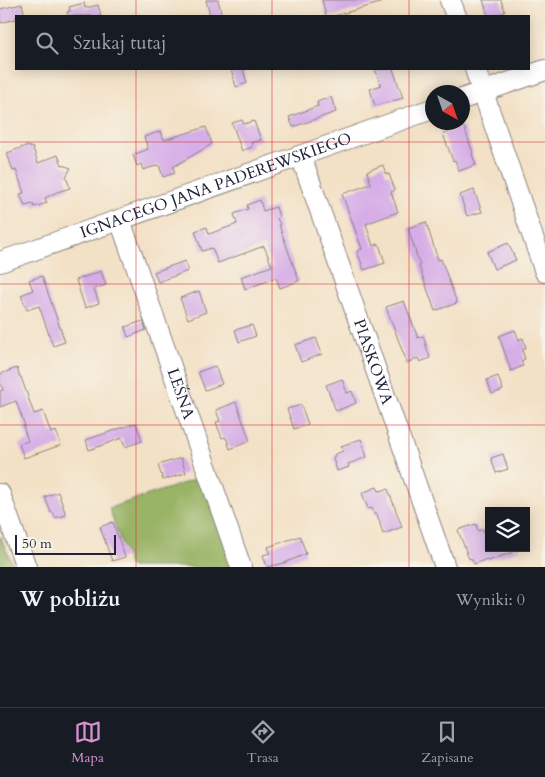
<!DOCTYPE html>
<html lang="pl">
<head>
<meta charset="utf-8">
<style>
	body { margin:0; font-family:Cardo,serif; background:#20242c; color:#f1f3f6 }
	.controls { position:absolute; right:15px; bottom:15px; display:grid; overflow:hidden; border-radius:0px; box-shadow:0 2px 12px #0003 }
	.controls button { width:45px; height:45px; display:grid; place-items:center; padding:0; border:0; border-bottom:1px solid #363941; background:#171b24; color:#f1f3f6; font:25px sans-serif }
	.compass { position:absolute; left:425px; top:85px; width:45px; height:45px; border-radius:50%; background:#171b24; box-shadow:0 2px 12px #0003; rotate:140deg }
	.scale { position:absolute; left:15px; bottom:12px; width:101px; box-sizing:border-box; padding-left:5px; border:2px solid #22223b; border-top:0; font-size:14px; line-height:18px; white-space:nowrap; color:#22223b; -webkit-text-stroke:4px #f7f3e8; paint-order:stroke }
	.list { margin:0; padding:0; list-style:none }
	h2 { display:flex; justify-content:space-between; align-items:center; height:65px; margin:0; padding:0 20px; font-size:21px }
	h2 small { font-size:16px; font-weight:400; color:#9ea1a6 }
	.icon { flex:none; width:28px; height:28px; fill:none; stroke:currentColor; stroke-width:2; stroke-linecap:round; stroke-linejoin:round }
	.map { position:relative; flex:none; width:545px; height:567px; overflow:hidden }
	.search { position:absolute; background:#171b24; box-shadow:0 2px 12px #0003; left:15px; right:15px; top:15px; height:55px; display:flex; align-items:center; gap:12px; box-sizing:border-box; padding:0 18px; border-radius:0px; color:#9ea1a6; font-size:19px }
	.sheet { height:140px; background:#171b24 }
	nav { display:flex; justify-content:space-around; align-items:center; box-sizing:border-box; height:70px; border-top:1px solid #363941; background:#171b24; font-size:14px; color:#9ea1a6 }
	nav a { display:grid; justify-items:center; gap:2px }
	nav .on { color:#d690ce }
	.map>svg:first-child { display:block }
	.forest { fill:#9ab466; stroke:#5e6b50 }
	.building { fill:#d6ade7 }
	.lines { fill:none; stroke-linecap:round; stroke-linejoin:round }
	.minor-casing { stroke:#8a8280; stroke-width:22 }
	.minor { stroke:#fff; stroke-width:20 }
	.grid { fill:none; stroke:#d62828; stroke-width:1; stroke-opacity:0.55 }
	.labels { text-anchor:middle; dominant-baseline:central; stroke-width:4; stroke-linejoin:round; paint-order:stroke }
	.street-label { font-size:16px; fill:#22223b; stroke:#f7f3e8 }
</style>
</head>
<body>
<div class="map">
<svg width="545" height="567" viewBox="0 0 545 567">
	<rect width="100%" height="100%" fill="#f7f3e8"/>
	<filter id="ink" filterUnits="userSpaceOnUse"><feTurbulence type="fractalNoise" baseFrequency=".02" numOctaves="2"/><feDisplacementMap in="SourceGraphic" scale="10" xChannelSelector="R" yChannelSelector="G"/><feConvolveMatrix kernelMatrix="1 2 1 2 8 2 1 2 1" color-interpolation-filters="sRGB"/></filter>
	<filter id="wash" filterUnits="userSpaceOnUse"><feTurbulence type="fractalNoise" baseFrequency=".0096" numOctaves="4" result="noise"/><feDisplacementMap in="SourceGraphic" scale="20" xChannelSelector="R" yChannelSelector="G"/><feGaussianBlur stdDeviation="1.12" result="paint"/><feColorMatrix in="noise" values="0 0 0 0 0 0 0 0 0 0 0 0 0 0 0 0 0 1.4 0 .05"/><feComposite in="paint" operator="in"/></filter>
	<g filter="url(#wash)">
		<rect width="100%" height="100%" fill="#f3e1c6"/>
		<path class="forest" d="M202,477L233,567H130L109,508Z
			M0,536L14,567H0Z"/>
		<g id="blocks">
			<path class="building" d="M206,0H218L222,16H210Z
				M322,0H380V3L334,16H326Z
				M483,0H501L505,12L493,16H488Z
				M84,3L85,8L98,5L101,16H68L67,12L70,11L69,7Z
				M22,4L25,16H16V19L0,23V9Z
				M231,69H243L247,83L236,87Z
				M375,69H393L403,98L375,106L370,89L381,85Z
				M331,97L336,112L293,127L289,117L318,106L317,102Z
				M242,120L244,124L254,121L261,140L251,143L252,147L242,151L232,123Z
				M206,127L212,144L173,167L175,173L163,177L159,165L143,170L141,164L137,166L133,155L148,149L144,137L161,131L164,140Z
				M464,127L473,153L472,154L476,165L459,171L455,160L453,161L443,134L452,131L454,128L457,129Z
				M26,146L33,148L38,163L58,155L62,165L71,168L66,177L70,188L57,192L45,198L47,203L34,207L33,204L25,206L20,194L24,193L16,170L13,171L7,153Z
				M383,165L386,174H389L395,190L391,192L398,212L366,224L373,246L379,244L385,263L364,270L357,251L362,249L342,194L371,184L367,171Z
				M474,190L482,212L467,216L460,195Z
				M260,200L263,211L276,207L279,217L277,218L280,225H279L299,281L280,288L276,278L245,289L241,277L272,266L264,246L218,263L212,248L202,251L195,231L207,227L209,234L237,224L234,214L248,209L247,205Z
				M426,222L438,260L441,259L457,303L435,311L419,266H420L408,228Z
				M508,243L516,260L494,269L487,252Z
				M185,261L188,271L158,282L154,272Z
				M101,271L106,285L94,289L99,303L85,308L76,280Z
				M42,276L65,342L53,346L39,306L27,310L21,295L33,290L29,280Z
				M199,291L206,312L188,319L180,298Z
				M404,301L418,338L423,336L430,358L420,362L418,358L407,363L386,307Z
				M143,321L146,330L128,337L125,327Z
				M252,325L256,336L239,342L235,330Z
				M515,330L519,340L523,338L526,348L522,350L525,359L521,361L523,366L511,371L499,336Z
				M316,338L322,354L301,362L295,345Z
				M215,366L222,384L205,390L198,372Z
				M17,368L20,377H21L34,414L43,411L51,433L56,431L61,445L24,458L19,444L28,441L23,426H25L16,401L0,407V391L3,390L0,382V374Z
				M498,376L503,390L492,394L487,380Z
				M342,379L347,393L352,391L356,403L336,411L326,385Z
				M236,402L250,441L230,449L226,437L222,438L216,422L220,421L216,410Z
				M301,405L308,424L294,429L287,409Z
				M136,423L142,441L125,447L122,438L89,450L86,440Z
				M361,439L367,457L348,464L349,467L337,471L333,459L335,454L343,451L341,446Z
				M503,454L508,469L496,473L491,458Z
				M181,458L186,473L163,480L158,465Z
				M377,487L379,491L388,489L402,527L383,534L377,514L375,515L372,508L368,509L362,493Z
				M58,492L66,515L55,518L53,512L51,513L45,497Z
				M113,522L125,557L112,561L100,527Z
				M476,524L478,531L483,529L489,548H518L519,550L488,561L487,559L474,564L471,558L469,559L458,530Z
				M300,536L306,554L284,563L267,567L263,555L270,553L268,547Z"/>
		</g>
	</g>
	<g filter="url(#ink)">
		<use href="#blocks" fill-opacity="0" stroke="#8a8280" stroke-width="1"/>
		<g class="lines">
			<defs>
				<g id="minor">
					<path d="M450,0L456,16"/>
					<path d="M475,69L545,272"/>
					<path d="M462,99L545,70"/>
					<path id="s1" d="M301,156L445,567"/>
					<path id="s2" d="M120,220L241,567"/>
					<path id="s3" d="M0,262L432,109"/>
					<path d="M0,494L26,567"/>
				</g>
			</defs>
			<use href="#minor" class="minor-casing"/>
			<use href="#minor" class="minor"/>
		</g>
	</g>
	<path class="grid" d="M136,0V16M272,0V16M409,0V16M136,69V567M272,69V567M409,69V567M0,142H545M0,284H545M0,425H545"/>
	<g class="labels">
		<g class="street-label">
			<text stroke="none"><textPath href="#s3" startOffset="229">IGNACEGO JANA PADEREWSKIEGO</textPath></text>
			<text stroke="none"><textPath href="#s1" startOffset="218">PIASKOWA</textPath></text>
			<text stroke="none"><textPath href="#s2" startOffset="184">LEŚNA</textPath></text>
		</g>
	</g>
</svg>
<div class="controls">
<button><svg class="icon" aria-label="layers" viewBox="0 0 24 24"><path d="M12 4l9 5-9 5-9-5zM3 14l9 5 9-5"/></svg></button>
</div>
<svg class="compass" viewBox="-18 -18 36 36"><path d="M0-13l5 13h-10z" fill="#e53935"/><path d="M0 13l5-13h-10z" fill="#9ea1a6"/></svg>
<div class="scale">50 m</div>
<div class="search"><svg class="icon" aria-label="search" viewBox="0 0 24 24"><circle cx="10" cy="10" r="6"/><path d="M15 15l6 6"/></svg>Szukaj tutaj</div>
</div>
<section class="sheet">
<h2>W pobliżu<small>Wyniki: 0</small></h2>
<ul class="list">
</ul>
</section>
<nav>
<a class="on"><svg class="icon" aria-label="map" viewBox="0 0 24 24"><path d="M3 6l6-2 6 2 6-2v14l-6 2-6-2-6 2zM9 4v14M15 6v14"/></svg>Mapa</a>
<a><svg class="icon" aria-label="directions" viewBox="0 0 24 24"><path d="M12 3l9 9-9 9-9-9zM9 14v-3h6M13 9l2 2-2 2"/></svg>Trasa</a>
<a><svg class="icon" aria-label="saved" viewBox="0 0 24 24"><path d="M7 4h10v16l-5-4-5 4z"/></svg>Zapisane</a>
</nav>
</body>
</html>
